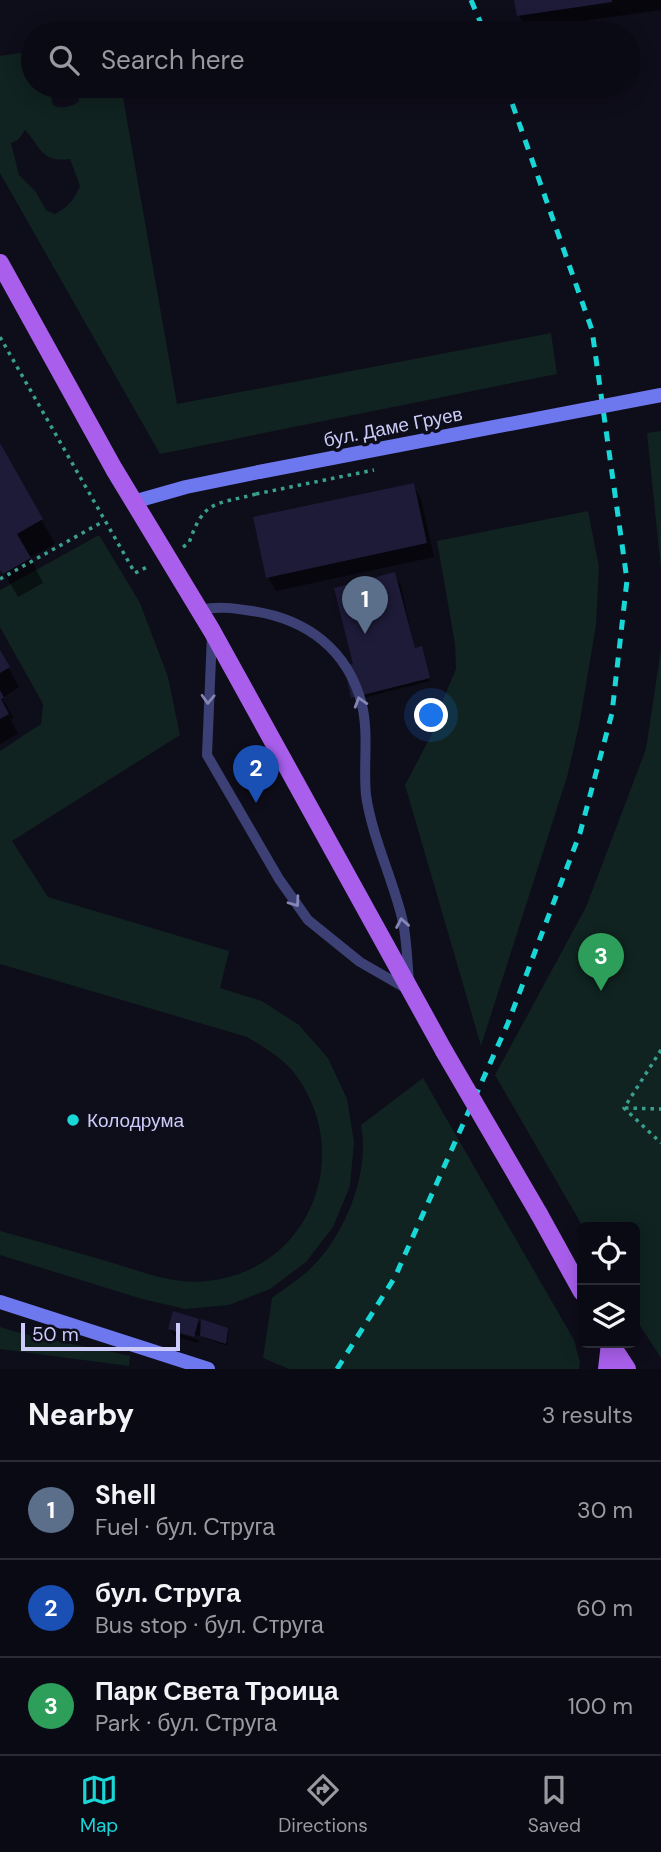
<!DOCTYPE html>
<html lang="en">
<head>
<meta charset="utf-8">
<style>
	body { margin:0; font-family:"DM Sans",sans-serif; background:#13131d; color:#f1f3f6 }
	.controls { position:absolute; right:21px; bottom:21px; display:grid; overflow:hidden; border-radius:10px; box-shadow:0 4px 18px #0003 }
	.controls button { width:63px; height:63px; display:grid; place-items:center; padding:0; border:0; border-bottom:2px solid #2a2b34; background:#0a0a14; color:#f1f3f6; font:35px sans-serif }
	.scale { position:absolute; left:21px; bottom:18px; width:159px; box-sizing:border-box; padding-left:7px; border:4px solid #cccbf9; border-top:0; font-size:19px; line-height:24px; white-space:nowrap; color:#cccbf9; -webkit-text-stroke:5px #0e0d1a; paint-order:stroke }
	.you { position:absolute; left:432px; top:716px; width:24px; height:24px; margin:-18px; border:5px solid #fff; border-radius:50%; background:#1a73e8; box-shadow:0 0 0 10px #1a73e833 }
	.badge { display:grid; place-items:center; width:46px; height:46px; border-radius:50%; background:#19d7d7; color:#fff; font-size:23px; font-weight:700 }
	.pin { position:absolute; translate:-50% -58px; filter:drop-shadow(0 2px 4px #0008) }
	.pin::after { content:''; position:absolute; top:37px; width:24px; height:21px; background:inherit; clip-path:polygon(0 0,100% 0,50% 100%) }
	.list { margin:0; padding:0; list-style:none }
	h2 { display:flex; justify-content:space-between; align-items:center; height:91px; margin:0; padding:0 28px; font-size:30px }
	h2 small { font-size:23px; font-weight:400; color:#999aa0 }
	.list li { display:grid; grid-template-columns:46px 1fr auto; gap:21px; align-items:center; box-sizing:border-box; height:98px; padding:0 28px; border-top:2px solid #2a2b34 }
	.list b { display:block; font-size:26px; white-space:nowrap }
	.list p { margin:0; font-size:23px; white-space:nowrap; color:#999aa0 }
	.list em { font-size:23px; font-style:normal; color:#999aa0 }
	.icon { flex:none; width:38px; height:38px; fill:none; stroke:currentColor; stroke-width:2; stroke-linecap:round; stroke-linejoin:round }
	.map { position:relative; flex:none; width:661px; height:1369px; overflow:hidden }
	.search { position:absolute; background:#0a0a14; box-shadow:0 4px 18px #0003; left:21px; right:21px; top:21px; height:77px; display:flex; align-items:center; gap:18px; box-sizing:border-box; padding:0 24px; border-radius:38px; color:#999aa0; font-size:26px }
	.sheet { height:385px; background:#0a0a14 }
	nav { display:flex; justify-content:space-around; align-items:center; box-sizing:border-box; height:98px; border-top:2px solid #2a2b34; background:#0a0a14; font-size:19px; color:#999aa0 }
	nav a { display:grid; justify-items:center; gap:4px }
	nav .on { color:#19d7d7 }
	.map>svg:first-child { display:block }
	.green { fill:#102320; fill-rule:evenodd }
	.shadow { fill:#0007 }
	.building { fill:#1e1b39 }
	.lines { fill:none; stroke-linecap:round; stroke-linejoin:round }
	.path { stroke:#399f8f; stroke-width:3.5; stroke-dasharray:3.5 5; stroke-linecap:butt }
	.service { stroke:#3d4074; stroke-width:10 }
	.secondary { stroke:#6d77ee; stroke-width:14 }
	.primary { stroke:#a95fec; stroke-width:18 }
	.rail { stroke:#19d7d7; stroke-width:5; stroke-dasharray:10 9; stroke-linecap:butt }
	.path-bridge { stroke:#399f8f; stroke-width:3.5; stroke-dasharray:3.5 5; stroke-linecap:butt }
	.secondary-bridge { stroke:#6d77ee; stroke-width:14 }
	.primary-bridge { stroke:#a95fec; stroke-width:18 }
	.oneway { stroke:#8486b6 }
	.poi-dot { fill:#19d7d7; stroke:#0e0d1a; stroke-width:2.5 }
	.labels { text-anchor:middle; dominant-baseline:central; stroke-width:7; stroke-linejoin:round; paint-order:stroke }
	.street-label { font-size:19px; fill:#cccbf9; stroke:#0e0d1a }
	.poi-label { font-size:19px; fill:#cccbf9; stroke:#0e0d1a; text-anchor:start }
</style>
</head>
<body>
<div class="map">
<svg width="661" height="1369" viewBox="0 0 661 1369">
	<rect width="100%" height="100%" fill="#0e0d1a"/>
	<path class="green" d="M33,51V86H49L53,105C62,110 71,107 79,101V86H121L177,404L551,333L557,374L160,454L0,173V56ZM25,130C41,147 41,163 70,159L80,186C74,200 68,207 55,214L46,210L36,192L19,175L11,143L18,140Z
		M661,431V569L647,433Z
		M588,511L599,567L596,625L579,726L567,777L481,1046L405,785L434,730L442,702L456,669L455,644L437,541Z
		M99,535L140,603L168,677L180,735L12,841L48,897L229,951L220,988L262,1001L299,1025L328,1058L347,1099L354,1142L350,1186L333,1227L306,1262L270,1289L229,1305L185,1309L142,1299L0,1255V1231C38,1241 75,1252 113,1263C143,1272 175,1285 207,1281C306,1271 353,1162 300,1081C288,1061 267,1049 247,1037L0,964V751L41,724L43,704L0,627V590Z
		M661,649V1358L635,1318V1227H583L495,1075L586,907L646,749Z
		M423,1078L574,1340L580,1362L579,1369H289L263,1358L272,1298C285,1288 300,1279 311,1268C346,1234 370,1172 361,1125Z
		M0,1327C42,1341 87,1345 130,1356L129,1366L0,1349Z"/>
	<path class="shadow" d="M516,0H661V10L527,29L519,15Z
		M0,446L55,544L30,558L43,583L18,597L0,566Z
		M413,485L421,499L434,557L276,591L268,577Z
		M394,574L401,585L415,650L423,651L430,681L355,700V665Z
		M0,653L19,687L2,698L14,718L10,719L18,734L0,744Z
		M198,1320L202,1327L226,1329L228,1332L227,1346L204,1338L201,1333L200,1336L173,1329V1332L199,1340L198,1343L174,1336L170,1329Z"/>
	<path class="building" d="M514,0H612V2L517,16Z
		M0,443L43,519L17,534L31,558L3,574L0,570Z
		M414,483L427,543L266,578L253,517Z
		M395,572L415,648L422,646L430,678L351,698L344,666L353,664L334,588Z
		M0,650L10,667L0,673Z
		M0,690L4,698L1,699L9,714L0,719Z
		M173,1311L199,1319L194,1337L168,1329Z
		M201,1319L228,1328L226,1344L200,1336Z"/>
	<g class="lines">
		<path class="path" d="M0,337L135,573L149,566
			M183,547L189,543C204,499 215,505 256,494
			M0,579L104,521
			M661,1050L624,1108L661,1143
			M625,1108L661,1109"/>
		<path class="service" d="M199,610C218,606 233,608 252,611C306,619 348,649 362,705C369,735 363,765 366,795C372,837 392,877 402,918C407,938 407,961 409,981
			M212,634L207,755L279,879L308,920L360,962L407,989"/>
		<path class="secondary" d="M133,502L186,487L259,472
			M0,1302L208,1369"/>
		<path class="primary" d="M0,263L114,469L212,631L444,1051
			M539,1214L582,1292
			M610,1343L627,1369
			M607,1369L610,1343"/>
		<path class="rail" d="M471,0L485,33
			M337,1369L395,1277L508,1023L580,833L612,713L627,580L592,330L506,86"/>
		<path class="path-bridge" d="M256,494L374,470"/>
		<path class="secondary-bridge" d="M259,472L661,395"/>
		<path class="primary-bridge" d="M444,1051L539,1214"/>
	</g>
	<defs><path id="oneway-chevron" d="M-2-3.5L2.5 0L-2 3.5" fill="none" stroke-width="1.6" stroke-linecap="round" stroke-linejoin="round" transform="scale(1.75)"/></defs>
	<g class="oneway">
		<use href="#oneway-chevron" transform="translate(208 699) rotate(92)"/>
		<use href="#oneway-chevron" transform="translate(360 702) rotate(-107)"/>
		<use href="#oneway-chevron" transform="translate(295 902) rotate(54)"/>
		<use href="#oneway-chevron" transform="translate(402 923) rotate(-100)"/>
	</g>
	<circle class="poi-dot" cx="73" cy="1120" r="7"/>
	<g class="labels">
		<g class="street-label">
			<text transform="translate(393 427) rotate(-11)">бул. Даме Груев</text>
		</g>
		<g class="poi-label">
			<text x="87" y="1120">Колодрума</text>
		</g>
	</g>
</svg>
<div class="controls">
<button><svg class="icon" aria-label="locate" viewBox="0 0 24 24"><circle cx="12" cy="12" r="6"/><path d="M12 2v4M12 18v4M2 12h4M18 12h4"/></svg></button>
<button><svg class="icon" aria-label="layers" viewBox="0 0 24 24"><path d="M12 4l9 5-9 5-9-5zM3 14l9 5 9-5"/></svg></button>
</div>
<div class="scale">50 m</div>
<div class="you"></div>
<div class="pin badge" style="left:365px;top:634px;background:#5c6f8a">1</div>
<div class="pin badge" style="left:256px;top:803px;background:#1a4fb4">2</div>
<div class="pin badge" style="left:601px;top:991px;background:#2e9e5b">3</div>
<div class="search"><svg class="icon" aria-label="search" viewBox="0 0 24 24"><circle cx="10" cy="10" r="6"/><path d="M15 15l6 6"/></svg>Search here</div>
</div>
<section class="sheet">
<h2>Nearby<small>3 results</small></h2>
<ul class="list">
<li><span class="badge" style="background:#5c6f8a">1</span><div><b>Shell</b><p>Fuel · бул. Струга</p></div><em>30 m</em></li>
<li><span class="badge" style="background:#1a4fb4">2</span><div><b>бул. Струга</b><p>Bus stop · бул. Струга</p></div><em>60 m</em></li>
<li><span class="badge" style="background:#2e9e5b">3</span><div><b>Парк Света Троица</b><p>Park · бул. Струга</p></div><em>100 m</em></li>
</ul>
</section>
<nav>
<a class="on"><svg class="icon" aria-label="map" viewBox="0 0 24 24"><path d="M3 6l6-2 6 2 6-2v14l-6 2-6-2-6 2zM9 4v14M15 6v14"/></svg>Map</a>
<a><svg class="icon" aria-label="directions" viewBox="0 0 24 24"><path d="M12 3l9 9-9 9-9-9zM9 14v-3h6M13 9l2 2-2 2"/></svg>Directions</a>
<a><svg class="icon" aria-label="saved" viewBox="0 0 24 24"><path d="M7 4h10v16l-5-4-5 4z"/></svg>Saved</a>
</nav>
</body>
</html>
